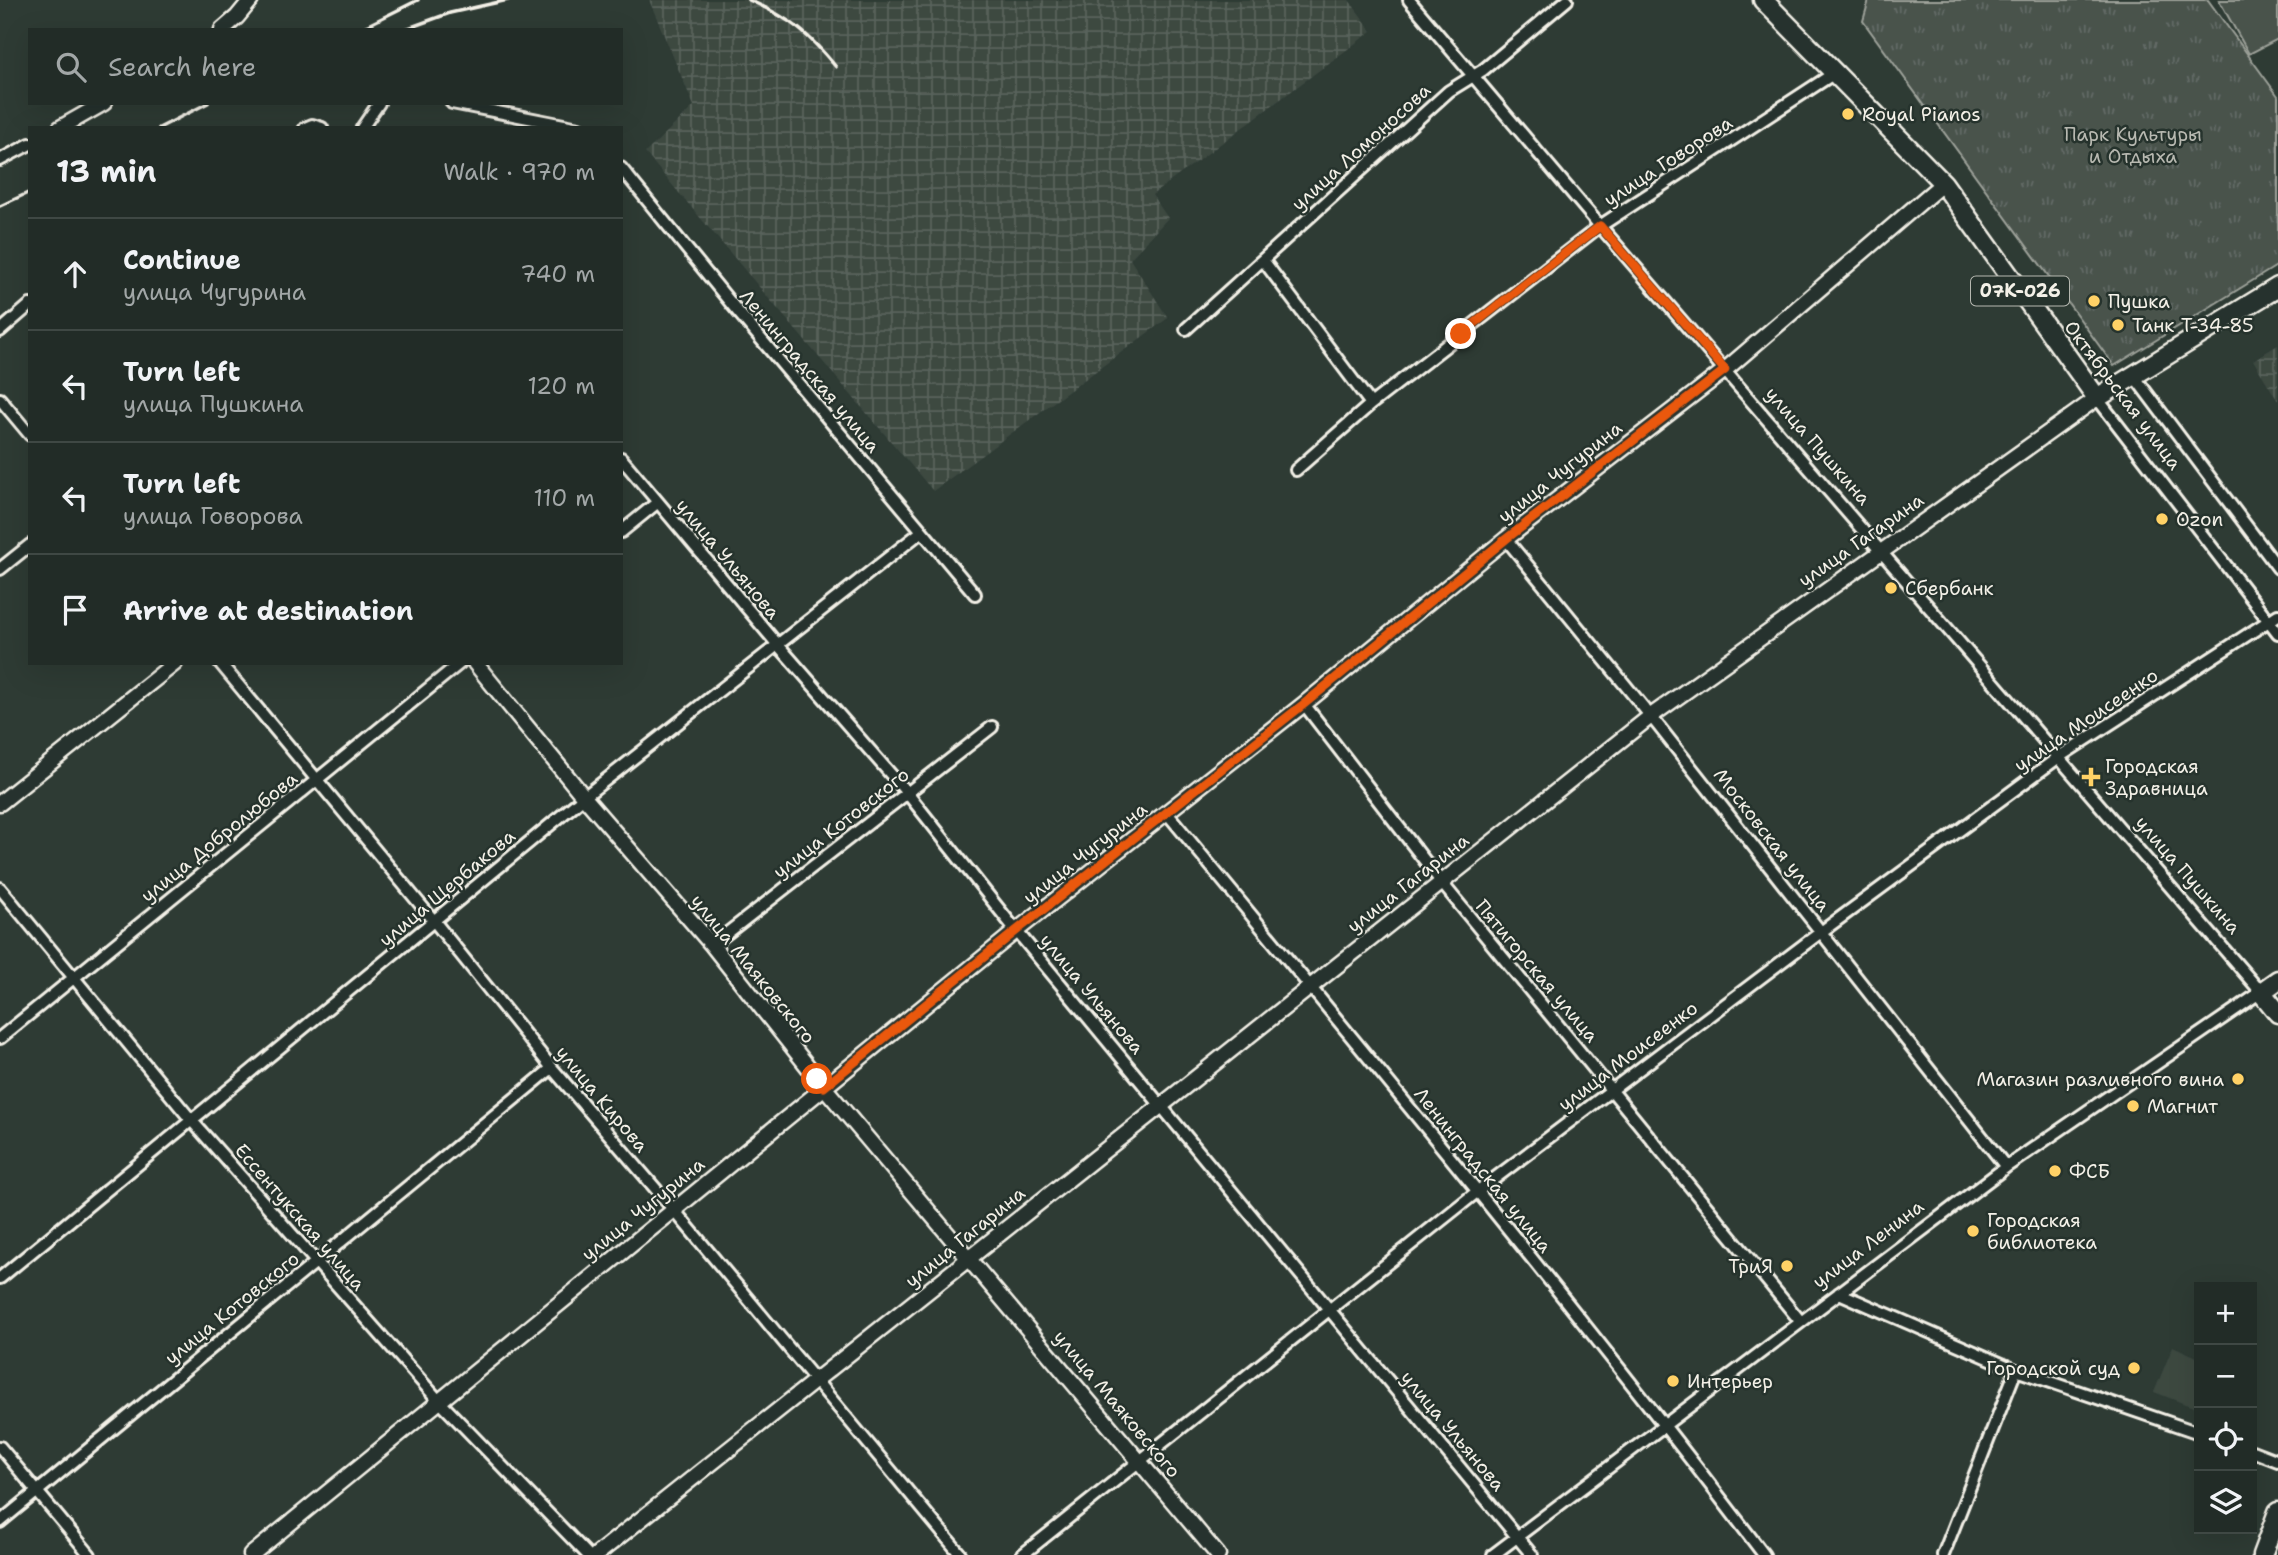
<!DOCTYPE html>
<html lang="en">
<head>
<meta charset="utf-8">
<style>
	body { margin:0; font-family:"Shantell Sans",sans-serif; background:#2e3833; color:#f1f3f6 }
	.controls { position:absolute; right:21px; bottom:21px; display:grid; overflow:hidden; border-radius:0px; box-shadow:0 7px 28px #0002 }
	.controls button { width:63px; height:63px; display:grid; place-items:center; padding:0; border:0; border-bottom:2px solid #3f4844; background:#222c27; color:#f1f3f6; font:35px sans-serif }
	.stop { position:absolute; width:21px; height:21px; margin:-16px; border:5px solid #ea580c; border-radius:50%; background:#fff }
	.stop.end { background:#ea580c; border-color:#fff; box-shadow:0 2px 7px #0008 }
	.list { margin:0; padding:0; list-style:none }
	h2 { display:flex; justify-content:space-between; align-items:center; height:91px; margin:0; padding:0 28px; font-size:30px }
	h2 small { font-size:23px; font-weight:400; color:#a2a7a7 }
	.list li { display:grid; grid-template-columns:46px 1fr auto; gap:21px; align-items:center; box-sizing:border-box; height:112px; padding:0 28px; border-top:2px solid #3f4844 }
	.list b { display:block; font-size:26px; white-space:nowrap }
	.list p { margin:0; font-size:23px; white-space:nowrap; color:#a2a7a7 }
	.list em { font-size:23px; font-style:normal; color:#a2a7a7 }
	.icon { flex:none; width:38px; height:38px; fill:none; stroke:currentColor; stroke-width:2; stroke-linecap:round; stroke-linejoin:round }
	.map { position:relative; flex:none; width:2278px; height:1555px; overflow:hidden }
	.search { position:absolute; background:#222c27; box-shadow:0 7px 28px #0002; left:28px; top:28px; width:595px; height:77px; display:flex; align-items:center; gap:18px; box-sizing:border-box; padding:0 24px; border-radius:0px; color:#a2a7a7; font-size:26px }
	.panel { position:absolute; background:#222c27; box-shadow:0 7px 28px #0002; left:28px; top:126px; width:595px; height:539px; border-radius:0px }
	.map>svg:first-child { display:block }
	.built { fill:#3c4841 }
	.industrial { fill:url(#industrial-grid) }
	.grass { fill:#48524c; stroke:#9ea29a; stroke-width:2 }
	.park { fill:url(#park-tufts); stroke:#9ea29a; stroke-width:2 }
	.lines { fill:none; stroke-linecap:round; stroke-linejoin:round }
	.minor-casing { stroke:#f4f1e8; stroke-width:16 }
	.tertiary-casing { stroke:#f4f1e8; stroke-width:19 }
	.primary-casing { stroke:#f4f1e8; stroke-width:23 }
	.minor { stroke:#26332d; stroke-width:10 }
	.tertiary { stroke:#26332d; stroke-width:14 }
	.primary { stroke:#26332d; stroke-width:18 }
	.rail { stroke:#f4f1e8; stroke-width:3.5 }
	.route { stroke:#ea580c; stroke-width:9 }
	.poi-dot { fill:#ffd166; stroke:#26332d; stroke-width:2.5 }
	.labels { text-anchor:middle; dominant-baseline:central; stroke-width:5; stroke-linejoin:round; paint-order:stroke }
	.shield { fill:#26332d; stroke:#b6b8b0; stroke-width:2 }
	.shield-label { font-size:18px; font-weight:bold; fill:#f4f1e8 }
	.poi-label { font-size:19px; fill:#f4f1e8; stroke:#26332d; text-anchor:start }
	.park-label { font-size:19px; fill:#b8b9b1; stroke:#26332d }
	.street-label { font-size:19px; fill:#f4f1e8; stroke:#26332d }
</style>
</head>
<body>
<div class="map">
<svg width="2278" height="1555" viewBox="0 0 2278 1555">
	<defs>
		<pattern id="industrial-grid" width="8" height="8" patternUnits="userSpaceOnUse" patternTransform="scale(1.75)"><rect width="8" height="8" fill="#3c4841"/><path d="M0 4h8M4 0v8" fill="none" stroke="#59635c"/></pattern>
		<pattern id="park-tufts" width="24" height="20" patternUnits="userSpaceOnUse" patternTransform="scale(1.75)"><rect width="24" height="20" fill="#48524c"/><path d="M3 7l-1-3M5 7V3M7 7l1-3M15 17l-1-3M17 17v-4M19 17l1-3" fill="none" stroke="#636b66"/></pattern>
	</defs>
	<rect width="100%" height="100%" fill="#2e3b34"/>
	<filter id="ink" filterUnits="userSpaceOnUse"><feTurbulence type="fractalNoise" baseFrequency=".0143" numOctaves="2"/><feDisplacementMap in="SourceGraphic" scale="14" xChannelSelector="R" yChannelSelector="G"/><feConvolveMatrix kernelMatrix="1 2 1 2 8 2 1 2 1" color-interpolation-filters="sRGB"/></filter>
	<g filter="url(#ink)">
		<path class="built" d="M2173,1346L2199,1358L2198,1409L2154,1392Z"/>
		<path class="industrial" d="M649,0H1349L1372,31L1152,195L1168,218L1130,259L1168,318L933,491L645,153L694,106Z
			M2278,345V401L2253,360Z"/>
		<path class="grass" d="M2219,0H2278V39L2249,54Z"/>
		<path class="park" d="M1869,0H2208L2278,96V265L2114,366L1863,21Z"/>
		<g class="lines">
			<defs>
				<path id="minor" d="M1409,0L1600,226L2261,992L2006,1167L1493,1555
					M452,103L579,128
					M305,128L312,125L322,128
					M362,128L379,103
					M0,160L30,144
					M621,168L734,307L975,594
					M1263,260L1371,404
					M1186,329L1449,91L1483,70L1567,0
					M0,331L30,305
					M2134,376L2278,568
					M2097,398L2278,633
					M0,399L30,435
					M621,458L778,645L908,794L1010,923L1532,1555
					M1296,470L1371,404L1600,226L1836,72
					M621,532L658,502
					M1506,539L1657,724L2006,1167
					M0,569L30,545
					M220,663L434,921L552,1068L679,1216L961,1555
					M1304,704L1442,883L1801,1322
					M1167,813C1369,1058 1572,1302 1764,1555
					M0,888L192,1121L439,1401L588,1555
					M712,945L992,727
					M0,1038L460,663
					M0,1278L584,797L921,532
					M1839,1293L2016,1370L2199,1433
					M0,1447L90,1555
					M2252,1451L2278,1461
					M0,1522L552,1068
					M1022,1555L1478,1191L1821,932L2059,757L2278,615
					M1943,1555L2016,1370"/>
				<path id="tertiary" d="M222,30L237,17L251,0
					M60,128L104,103
					M475,663L584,797L712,945L824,1087L1218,1555
					M0,803L175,663
					M251,1555L1016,931L1304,704L1506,539L1725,370L1943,183
					M596,1555L1651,716L2097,398"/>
				<path id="primary" d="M1763,0L1943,183L2097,398L2278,287
					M2278,980L2261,992L2278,1013
					M2262,1555L2278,1512"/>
			</defs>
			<use href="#minor" class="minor-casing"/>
			<use href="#tertiary" class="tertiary-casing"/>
			<use href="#primary" class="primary-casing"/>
			<use href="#minor" class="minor"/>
			<use href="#tertiary" class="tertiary"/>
			<use href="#primary" class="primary"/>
			<path class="rail" d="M749,0C791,19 807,32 836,67
				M358,30L418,0
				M403,30L450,13L508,0
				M159,128L208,103
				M0,206L30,192"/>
		</g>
	</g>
	<g class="lines" filter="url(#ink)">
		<path class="route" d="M817,1079L824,1087L1016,931L1304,704L1506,539L1725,370L1600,226L1461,334"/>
	</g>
	<g class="poi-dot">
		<circle cx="1848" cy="114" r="7"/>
		<circle cx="2094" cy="301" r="7"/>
		<circle cx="2118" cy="325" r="7"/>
		<circle cx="2162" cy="519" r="7"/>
		<circle cx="1891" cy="588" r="7"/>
		<path d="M2087.5 766.5h7v7h7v7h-7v7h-7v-7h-7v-7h7z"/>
		<circle cx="2238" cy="1079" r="7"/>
		<circle cx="2133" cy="1106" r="7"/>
		<circle cx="2055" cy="1171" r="7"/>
		<circle cx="1973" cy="1231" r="7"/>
		<circle cx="1787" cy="1266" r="7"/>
		<circle cx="2134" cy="1368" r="7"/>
		<circle cx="1673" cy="1381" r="7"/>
	</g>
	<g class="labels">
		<rect class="shield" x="1971" y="276.5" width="98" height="29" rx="5"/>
		<g class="shield-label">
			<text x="2020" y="291">07К-026</text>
		</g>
		<g class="poi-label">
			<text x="1862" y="114">Royal Pianos</text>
			<text x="2108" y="301">Пушка</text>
			<text x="2132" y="325">Танк Т-34-85</text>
			<text x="2176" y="519">Ozon</text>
			<text x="1905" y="588">Сбербанк</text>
			<text x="2105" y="766">Городская<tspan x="2105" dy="22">Здравница</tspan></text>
			<text x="2224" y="1079" text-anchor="end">Магазин разливного вина</text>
			<text x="2147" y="1106">Магнит</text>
			<text x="2069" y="1171">ФСБ</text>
			<text x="1987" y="1220">Городская<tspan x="1987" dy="22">библиотека</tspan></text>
			<text x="1773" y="1266" text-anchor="end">ТриЯ</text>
			<text x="2120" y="1368" text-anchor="end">Городской суд</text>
			<text x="1687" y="1381">Интерьер</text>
		</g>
		<g class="park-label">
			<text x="2133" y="134">Парк Культуры<tspan x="2133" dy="22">и Отдыха</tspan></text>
		</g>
		<g class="street-label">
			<text transform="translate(1361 147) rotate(-42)">улица Ломоносова</text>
			<text transform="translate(1668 161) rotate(-33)">улица Говорова</text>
			<text transform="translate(810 371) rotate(50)">Ленинградская улица</text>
			<text transform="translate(2123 395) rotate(53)">Октябрьская улица</text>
			<text transform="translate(1818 446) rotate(49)">улица Пушкина</text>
			<text transform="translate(1560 472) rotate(-38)">улица Чугурина</text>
			<text transform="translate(1861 540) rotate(-35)">улица Гагарина</text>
			<text transform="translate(728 559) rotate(50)">улица Ульянова</text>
			<text transform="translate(2086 720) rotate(-34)">улица Моисеенко</text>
			<text transform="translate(841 823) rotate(-38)">улица Котовского</text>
			<text transform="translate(219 837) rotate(-39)">улица Добролюбова</text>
			<text transform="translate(1772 840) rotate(52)">Московская улица</text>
			<text transform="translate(1085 853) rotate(-38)">улица Чугурина</text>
			<text transform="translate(2188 875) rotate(49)">улица Пушкина</text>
			<text transform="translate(1408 883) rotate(-38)">улица Гагарина</text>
			<text transform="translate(447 888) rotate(-40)">улица Щербакова</text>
			<text transform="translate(753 969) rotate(51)">улица Маяковского</text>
			<text transform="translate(1537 971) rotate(50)">Пятигорская улица</text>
			<text transform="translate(1092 994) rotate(50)">улица Ульянова</text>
			<text transform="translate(1628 1056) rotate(-37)">улица Моисеенко</text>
			<text transform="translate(602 1099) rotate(50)">улица Кирова</text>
			<text transform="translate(1483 1170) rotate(51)">Ленинградская улица</text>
			<text transform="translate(643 1209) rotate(-39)">улица Чугурина</text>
			<text transform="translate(300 1217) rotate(49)">Ессентукская улица</text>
			<text transform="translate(965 1237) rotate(-39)">улица Гагарина</text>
			<text transform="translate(1868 1244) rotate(-37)">улица Ленина</text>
			<text transform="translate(232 1308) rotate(-39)">улица Котовского</text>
			<text transform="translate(1117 1404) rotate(50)">улица Маяковского</text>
			<text transform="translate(1453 1431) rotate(50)">улица Ульянова</text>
		</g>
	</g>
</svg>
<div class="controls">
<button>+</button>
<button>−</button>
<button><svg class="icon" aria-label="locate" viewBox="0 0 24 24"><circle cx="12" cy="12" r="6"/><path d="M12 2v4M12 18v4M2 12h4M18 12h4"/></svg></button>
<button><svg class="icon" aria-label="layers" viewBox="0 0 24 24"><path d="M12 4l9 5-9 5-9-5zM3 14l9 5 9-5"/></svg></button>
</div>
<div class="stop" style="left:817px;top:1079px"></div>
<div class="stop end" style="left:1461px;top:334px"></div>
<div class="search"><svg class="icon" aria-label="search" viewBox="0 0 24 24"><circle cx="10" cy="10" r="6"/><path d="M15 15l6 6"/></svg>Search here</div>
<section class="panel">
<h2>13 min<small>Walk · 970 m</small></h2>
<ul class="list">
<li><svg class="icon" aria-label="ahead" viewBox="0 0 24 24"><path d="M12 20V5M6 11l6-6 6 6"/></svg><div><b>Continue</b><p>улица Чугурина</p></div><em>740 m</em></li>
<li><svg class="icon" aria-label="left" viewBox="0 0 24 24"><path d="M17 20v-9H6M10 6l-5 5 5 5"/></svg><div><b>Turn left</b><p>улица Пушкина</p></div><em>120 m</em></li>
<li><svg class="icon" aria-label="left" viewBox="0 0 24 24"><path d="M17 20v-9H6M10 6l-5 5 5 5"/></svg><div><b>Turn left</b><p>улица Говорова</p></div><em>110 m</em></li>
<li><svg class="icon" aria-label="arrive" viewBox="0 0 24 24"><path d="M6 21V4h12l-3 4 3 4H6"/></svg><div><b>Arrive at destination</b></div></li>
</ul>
</section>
</div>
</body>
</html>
